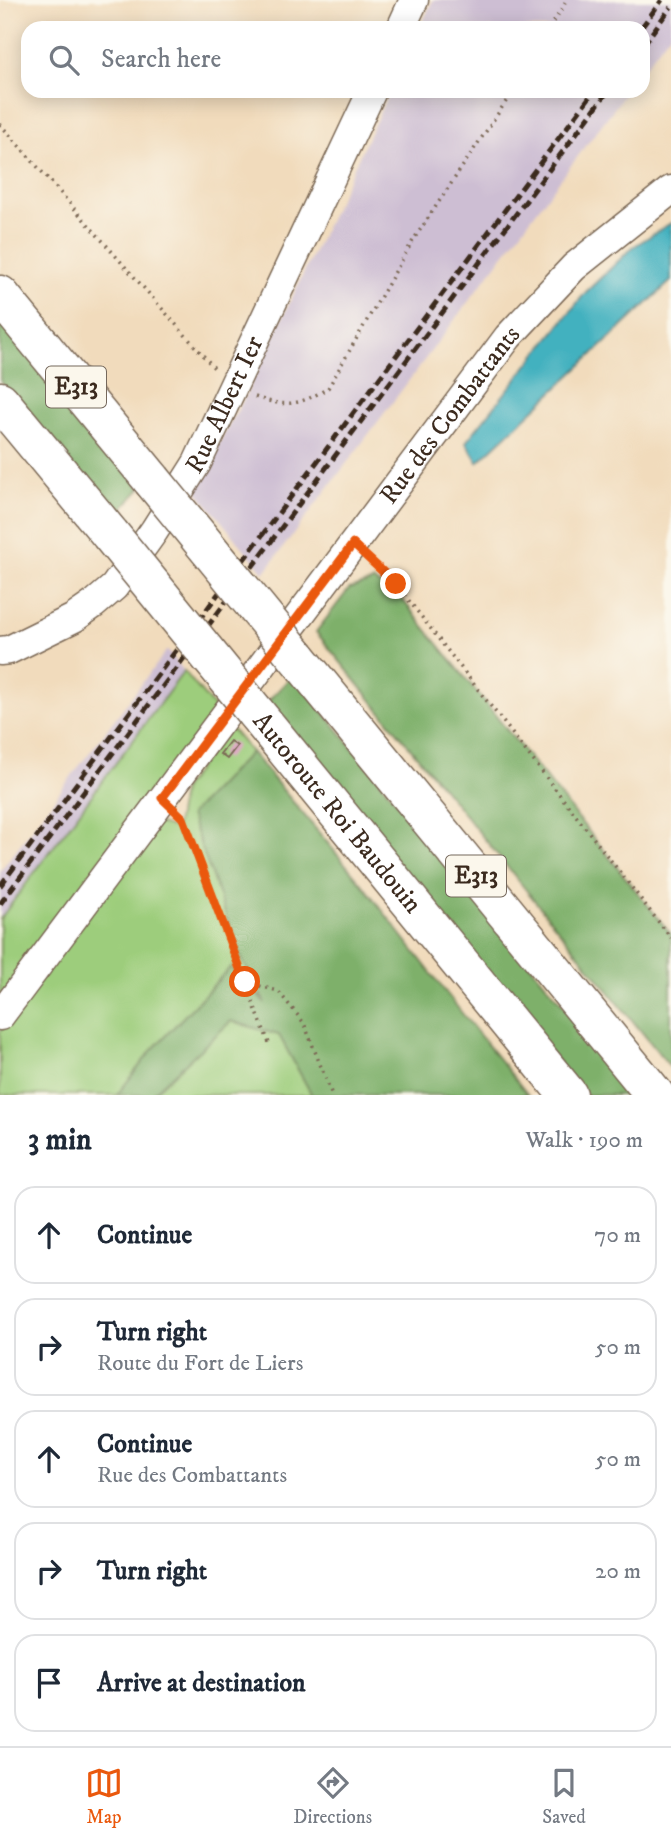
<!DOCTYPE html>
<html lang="en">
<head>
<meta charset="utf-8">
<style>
	body { margin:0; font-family:"IM FELL DW Pica",serif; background:#f2f2f3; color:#1f2937 }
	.stop { position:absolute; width:21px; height:21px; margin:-16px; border:5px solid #ea580c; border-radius:50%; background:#fff }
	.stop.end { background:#ea580c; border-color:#fff; box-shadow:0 2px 7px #0008 }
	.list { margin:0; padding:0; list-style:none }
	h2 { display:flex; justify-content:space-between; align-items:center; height:91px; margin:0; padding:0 28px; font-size:30px }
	h2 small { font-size:23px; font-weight:400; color:#747a83 }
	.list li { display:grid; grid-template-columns:46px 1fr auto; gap:21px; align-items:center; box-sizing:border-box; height:98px; margin:0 14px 14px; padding:0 14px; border:2px solid #e0e1e3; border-radius:21px }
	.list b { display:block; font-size:26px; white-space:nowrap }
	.list p { margin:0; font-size:23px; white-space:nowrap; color:#747a83 }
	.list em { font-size:23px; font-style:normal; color:#747a83 }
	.icon { flex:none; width:38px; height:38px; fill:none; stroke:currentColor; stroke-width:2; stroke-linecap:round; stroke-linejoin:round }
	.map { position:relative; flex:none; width:671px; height:1095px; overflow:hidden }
	.search { position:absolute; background:#fff; box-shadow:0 4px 18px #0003; left:21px; right:21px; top:21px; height:77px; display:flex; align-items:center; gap:18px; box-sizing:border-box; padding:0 24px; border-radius:21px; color:#747a83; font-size:26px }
	.sheet { height:651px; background:#fff }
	nav { display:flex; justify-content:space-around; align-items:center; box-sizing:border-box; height:98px; border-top:2px solid #e0e1e3; background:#fff; font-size:19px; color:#747a83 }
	nav a { display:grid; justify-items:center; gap:4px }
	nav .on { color:#ea580c }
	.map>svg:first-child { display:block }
	.industrial { fill:#cdbed3 }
	.green { fill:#9dcd7b; stroke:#6c7c4c; stroke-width:2 }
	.forest { fill:#7eb06b; stroke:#5c6d44; stroke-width:2 }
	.water { fill:#43b1bf; stroke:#3f6e6e; stroke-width:2 }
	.building { fill:#d99fbe }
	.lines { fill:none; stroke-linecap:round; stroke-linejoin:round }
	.minor-casing { stroke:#7b6855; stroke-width:31 }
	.highway-casing { stroke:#7b6855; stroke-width:41 }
	.path { stroke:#7b6855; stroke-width:3.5; stroke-dasharray:2 5; stroke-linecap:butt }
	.minor { stroke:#fff; stroke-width:28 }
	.highway { stroke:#fff; stroke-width:38 }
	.rail { stroke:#3b2a1e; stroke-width:5; stroke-dasharray:10 5; stroke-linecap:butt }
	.highway-bridge-casing { stroke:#7b6855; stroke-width:41; stroke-linecap:butt }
	.highway-bridge { stroke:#fff; stroke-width:38 }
	.route { stroke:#ea580c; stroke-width:9 }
	.labels { text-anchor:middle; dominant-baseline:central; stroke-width:5; stroke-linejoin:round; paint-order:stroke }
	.shield { fill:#fbf7ec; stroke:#75685c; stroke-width:2 }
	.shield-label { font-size:24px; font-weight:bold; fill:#3b2a1e }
	.street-label { font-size:26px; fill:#3b2a1e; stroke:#fbf7ec }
</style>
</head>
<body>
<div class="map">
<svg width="671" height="1095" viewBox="0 0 671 1095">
	<rect width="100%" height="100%" fill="#fbf7ec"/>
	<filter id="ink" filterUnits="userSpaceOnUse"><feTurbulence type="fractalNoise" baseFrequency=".0143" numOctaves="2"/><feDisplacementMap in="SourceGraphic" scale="14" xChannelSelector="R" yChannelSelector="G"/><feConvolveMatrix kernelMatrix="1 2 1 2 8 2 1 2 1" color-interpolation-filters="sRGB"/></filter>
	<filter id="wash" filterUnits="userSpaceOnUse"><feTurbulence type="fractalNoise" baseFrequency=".00686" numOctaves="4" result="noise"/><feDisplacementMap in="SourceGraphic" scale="28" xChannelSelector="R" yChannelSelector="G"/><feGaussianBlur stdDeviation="1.57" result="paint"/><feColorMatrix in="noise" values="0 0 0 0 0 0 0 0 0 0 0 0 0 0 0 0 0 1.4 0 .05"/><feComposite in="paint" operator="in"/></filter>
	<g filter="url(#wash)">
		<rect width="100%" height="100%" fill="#f1dbbc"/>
		<path class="industrial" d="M433,0H671V32L643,69V28H420Z
			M390,91H627L264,573L194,488L245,397Z
			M167,650L184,671L0,919V871Z"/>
		<path class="green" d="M184,671L216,710L0,999V919Z
			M229,726L251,752L190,815L240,955L267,1006L231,967L152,1050L117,1095H0V1032L157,823L175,829C179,815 179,803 183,789Z
			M231,1021L279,1035L312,1095H151Z"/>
		<path class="forest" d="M0,316L141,488L112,519L0,381Z
			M374,581L402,599L671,934V1068L316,632L349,589Z
			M293,675L637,1095H585L264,705Z
			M251,752L362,884L465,1017L528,1095H312L279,1035L231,1021L151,1095H117L152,1050L231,967L265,1003L240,955L190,815Z"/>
		<path class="water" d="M671,223V281L478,462L466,442L586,292L633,247Z"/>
		<g id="blocks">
			<path class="building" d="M230,741L237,746L227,759L220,754Z"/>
		</g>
	</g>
	<g filter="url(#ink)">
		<use href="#blocks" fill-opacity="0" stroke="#7b6855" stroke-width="2"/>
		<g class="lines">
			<defs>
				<g id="minor">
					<path d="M401,28L414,0"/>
					<path id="s1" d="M0,651L9,650L74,618L94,604L114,587L154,531L197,463L372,91"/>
					<path id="s2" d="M0,1016L508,337L574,267L671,190"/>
				</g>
				<g id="highway">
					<path d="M0,295L152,480"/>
					<path d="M0,401L110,534"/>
					<path d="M297,657L655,1095"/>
					<path id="s3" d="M255,712L568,1095"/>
				</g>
			</defs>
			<use href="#minor" class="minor-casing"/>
			<use href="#highway" class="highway-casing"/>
			<path class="path" d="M550,28L567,0
				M0,124L215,369
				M255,397C286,408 300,405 328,388L414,239L513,91
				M371,559L396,584L671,938
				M179,814L183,818L245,982L278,991L304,1023L332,1095
				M245,982L269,1043"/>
			<use href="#minor" class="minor"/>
			<use href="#highway" class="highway"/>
			<path class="rail" d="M641,28L662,0
				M643,45L671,7
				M0,886L594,91
				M0,904L608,91"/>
			<defs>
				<path id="highway-bridge" d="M152,480L297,657
					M110,534L255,712"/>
			</defs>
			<use href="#highway-bridge" class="highway-bridge-casing"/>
			<use href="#highway-bridge" class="highway-bridge"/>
		</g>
	</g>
	<g class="lines" filter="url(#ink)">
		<path class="route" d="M245,982L183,818L162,798L353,544L396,584"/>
	</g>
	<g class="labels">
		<g class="shield">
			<rect x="46" y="366.5" width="60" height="41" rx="5"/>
			<rect x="446" y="855.5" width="60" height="41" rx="5"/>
		</g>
		<g class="shield-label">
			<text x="76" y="387">E313</text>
			<text x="476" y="876">E313</text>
		</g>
		<g class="street-label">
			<text stroke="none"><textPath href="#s1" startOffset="346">Rue Albert Ier</textPath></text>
			<text stroke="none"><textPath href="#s2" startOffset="751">Rue des Combattants</textPath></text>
			<text stroke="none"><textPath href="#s3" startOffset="130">Autoroute Roi Baudouin</textPath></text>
		</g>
	</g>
</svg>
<div class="stop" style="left:245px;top:982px"></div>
<div class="stop end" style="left:396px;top:584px"></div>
<div class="search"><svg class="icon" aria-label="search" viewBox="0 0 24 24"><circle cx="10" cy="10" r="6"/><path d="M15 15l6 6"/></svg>Search here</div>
</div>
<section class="sheet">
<h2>3 min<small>Walk · 190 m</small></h2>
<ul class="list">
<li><svg class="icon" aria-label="ahead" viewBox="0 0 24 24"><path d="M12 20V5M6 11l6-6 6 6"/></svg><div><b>Continue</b></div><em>70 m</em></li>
<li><svg class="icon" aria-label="right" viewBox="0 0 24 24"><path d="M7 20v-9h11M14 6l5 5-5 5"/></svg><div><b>Turn right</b><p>Route du Fort de Liers</p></div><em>50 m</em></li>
<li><svg class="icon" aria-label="ahead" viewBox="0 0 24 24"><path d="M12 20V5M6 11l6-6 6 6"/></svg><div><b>Continue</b><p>Rue des Combattants</p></div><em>50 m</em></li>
<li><svg class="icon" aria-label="right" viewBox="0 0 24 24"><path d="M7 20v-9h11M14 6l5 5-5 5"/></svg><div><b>Turn right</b></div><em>20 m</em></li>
<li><svg class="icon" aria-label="arrive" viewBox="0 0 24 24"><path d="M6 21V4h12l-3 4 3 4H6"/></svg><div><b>Arrive at destination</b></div></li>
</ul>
</section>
<nav>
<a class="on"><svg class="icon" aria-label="map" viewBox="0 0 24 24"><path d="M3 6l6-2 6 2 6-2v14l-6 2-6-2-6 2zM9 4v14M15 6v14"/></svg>Map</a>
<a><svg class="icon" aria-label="directions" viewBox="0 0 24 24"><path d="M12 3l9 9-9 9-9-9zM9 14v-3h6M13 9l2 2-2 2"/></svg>Directions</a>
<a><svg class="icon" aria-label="saved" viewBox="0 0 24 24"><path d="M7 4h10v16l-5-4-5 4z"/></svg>Saved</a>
</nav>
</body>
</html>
